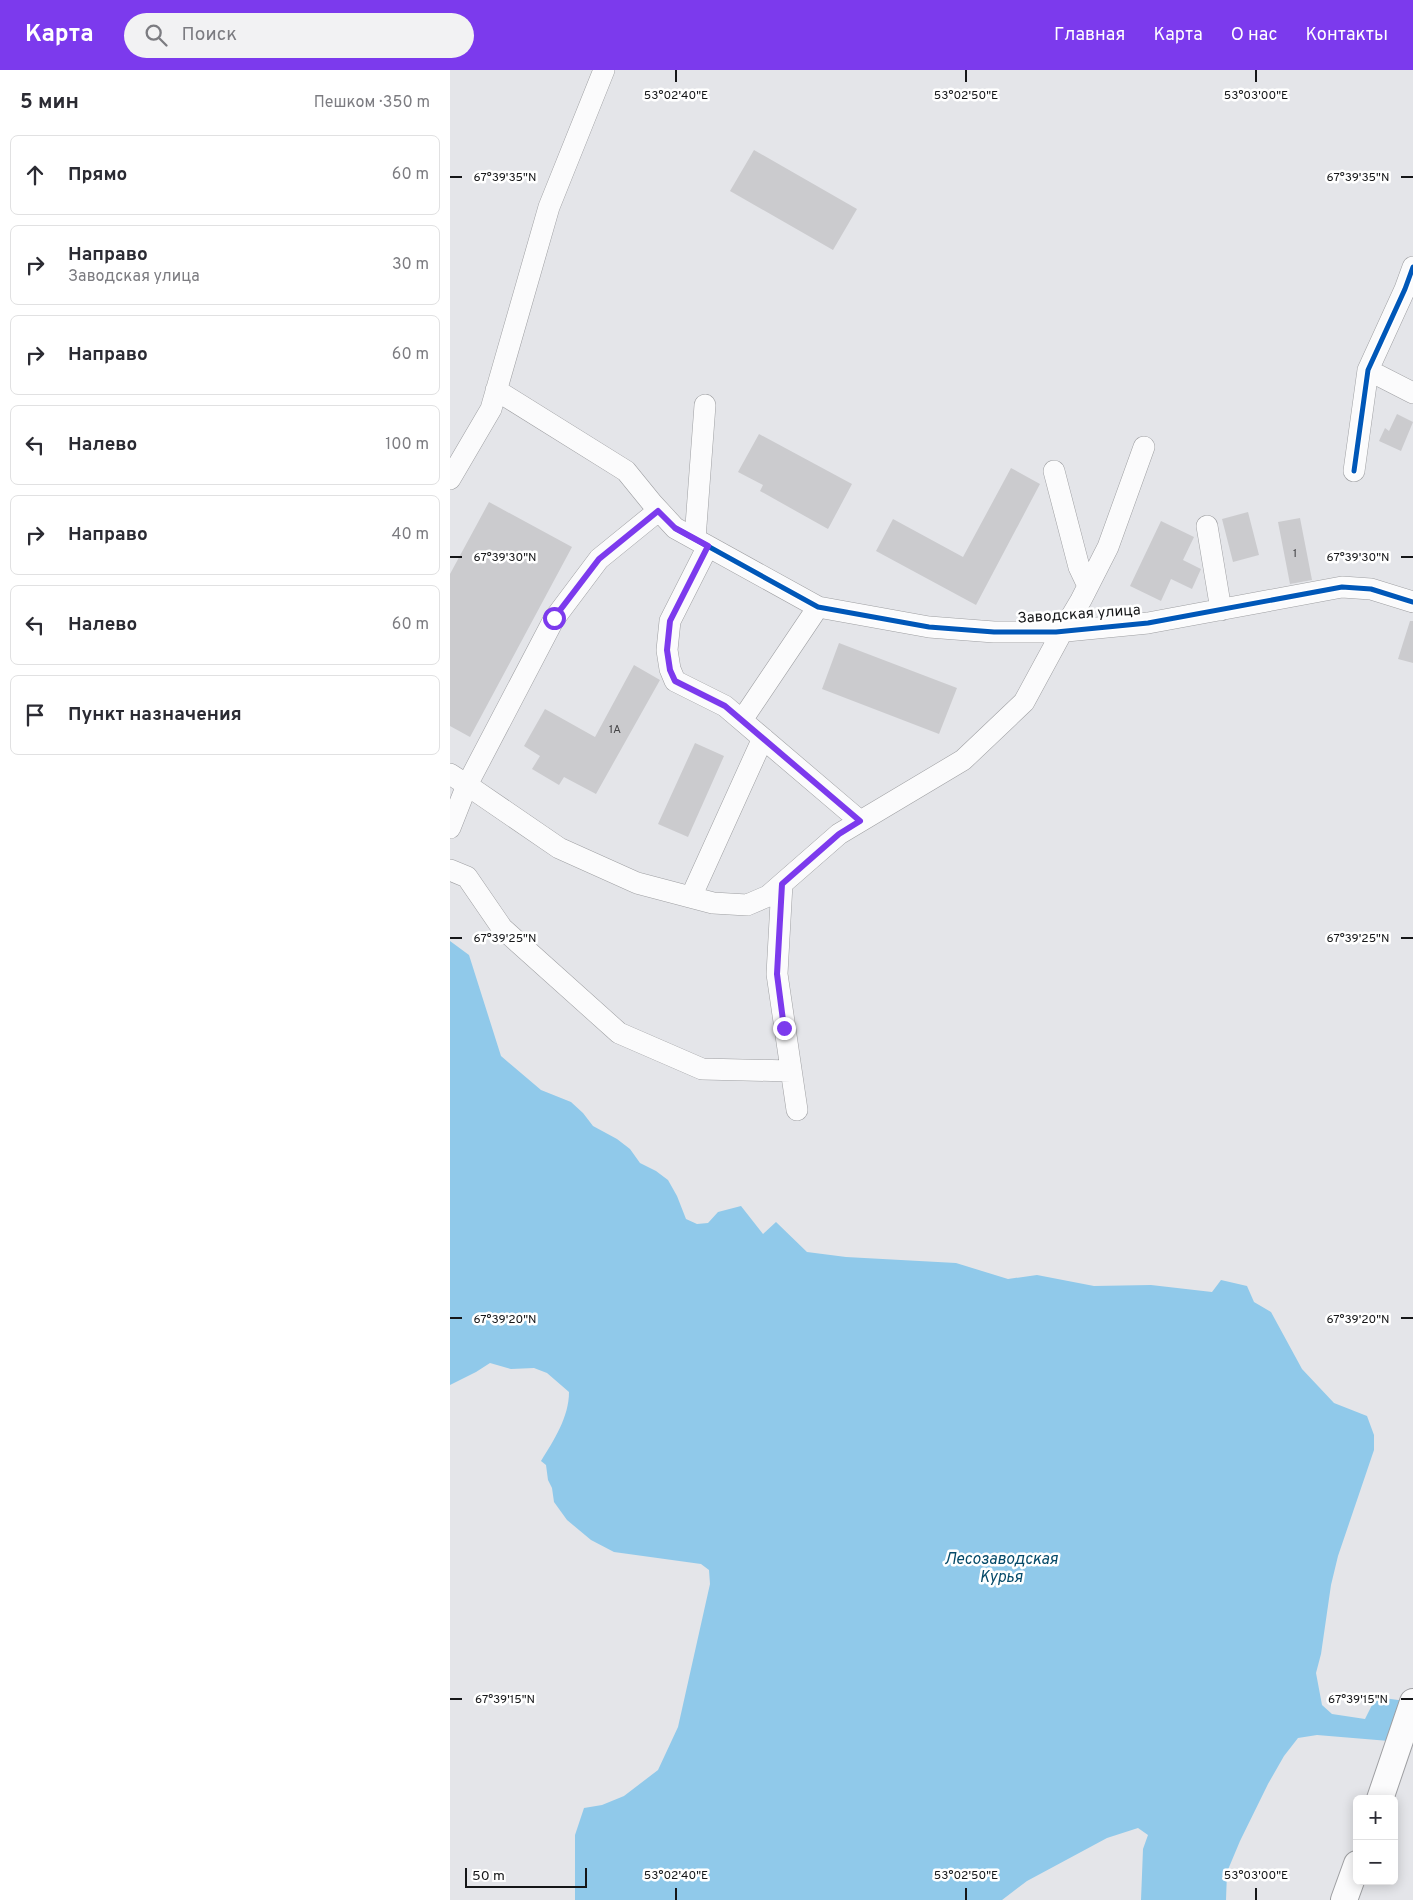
<!DOCTYPE html>
<html lang="ru">
<head>
<meta charset="utf-8">
<style>
	body { margin:0; font-family:Overpass,sans-serif; background:#f2f2f3; color:#2b2b33 }
	.controls { position:absolute; right:15px; bottom:15px; display:grid; overflow:hidden; border-radius:8px; box-shadow:0 2px 12px #0003 }
	.controls button { width:45px; height:45px; display:grid; place-items:center; padding:0; border:0; border-bottom:1px solid #e1e1e2; background:#fff; color:#2b2b33; font:25px sans-serif }
	.scale { position:absolute; left:15px; bottom:12px; width:122px; box-sizing:border-box; padding-left:5px; border:2px solid #151618; border-top:0; font-size:14px; line-height:18px; white-space:nowrap; color:#151618; -webkit-text-stroke:4px #fff; paint-order:stroke }
	.stop { position:absolute; width:15px; height:15px; margin:-11px; border:4px solid #7c3aed; border-radius:50%; background:#fff }
	.stop.end { background:#7c3aed; border-color:#fff; box-shadow:0 1px 5px #0008 }
	.list { margin:0; padding:0; list-style:none }
	h2 { display:flex; justify-content:space-between; align-items:center; height:65px; margin:0; padding:0 20px; font-size:21px }
	h2 small { font-size:16px; font-weight:400; color:#7c7c81 }
	.list li { display:grid; grid-template-columns:32px 1fr auto; gap:15px; align-items:center; box-sizing:border-box; height:80px; margin:0 10px 10px; padding:0 10px; border:1px solid #e1e1e2; border-radius:8px }
	.list b { display:block; font-size:19px; white-space:nowrap }
	.list p { margin:0; font-size:16px; white-space:nowrap; color:#7c7c81 }
	.list em { font-size:16px; font-style:normal; color:#7c7c81 }
	.icon { flex:none; width:28px; height:28px; fill:none; stroke:currentColor; stroke-width:2; stroke-linecap:round; stroke-linejoin:round }
	.map { position:relative; flex:none; width:963px; height:1830px; overflow:hidden }
	header { display:flex; align-items:center; gap:30px; box-sizing:border-box; height:70px; padding:0 25px; background:#7c3aed; color:#fff }
	header strong { font-size:24px }
	nav { display:flex; gap:28px; margin-inline-start:auto; font-size:18px }
	.search { width:350px; height:45px; background:#f2f2f3; display:flex; align-items:center; gap:12px; box-sizing:border-box; padding:0 18px; border-radius:28px; color:#7c7c81; font-size:19px }
	main { display:flex }
	aside { flex:1; background:#fff }
	.map>svg:first-child { display:block }
	.water { fill:#90c9ea }
	.building { fill:#cbcbce }
	.lines { fill:none; stroke-linecap:round; stroke-linejoin:round }
	.minor-casing { stroke:#9e9fa2; stroke-width:22 }
	.major-casing { stroke:#9e9fa2; stroke-width:28 }
	.minor { stroke:#fbfbfc; stroke-width:21 }
	.major { stroke:#fbfbfc; stroke-width:26 }
	.cycleway-casing { stroke:#fff; stroke-width:8 }
	.cycleway { stroke:#0057b8; stroke-width:5 }
	.route { stroke:#7c3aed; stroke-width:6 }
	.ticks { fill:none; stroke:#151618; stroke-width:2 }
	.labels { text-anchor:middle; dominant-baseline:central; stroke-width:5; stroke-linejoin:round; paint-order:stroke }
	.number-label { font-size:12px; fill:#444446 }
	.street-label { font-size:15px; fill:#151618; stroke:#fff }
	.water-label { font-size:16px; font-style:italic; fill:#054a69; stroke:#fff }
	.ticks-label { font-size:12px; text-anchor:middle; fill:#151618; stroke:#fff; stroke-width:5; stroke-linejoin:round; paint-order:stroke }
</style>
</head>
<body>
<header>
<strong>Карта</strong>
<div class="search"><svg class="icon" aria-label="search" viewBox="0 0 24 24"><circle cx="10" cy="10" r="6"/><path d="M15 15l6 6"/></svg>Поиск</div>
<nav><a>Главная</a><a>Карта</a><a>О нас</a><a>Контакты</a></nav>
</header>
<main>
<aside>
<h2>5 мин<small>Пешком · 350 m</small></h2>
<ul class="list">
<li><svg class="icon" aria-label="ahead" viewBox="0 0 24 24"><path d="M12 20V5M6 11l6-6 6 6"/></svg><div><b>Прямо</b></div><em>60 m</em></li>
<li><svg class="icon" aria-label="right" viewBox="0 0 24 24"><path d="M7 20v-9h11M14 6l5 5-5 5"/></svg><div><b>Направо</b><p>Заводская улица</p></div><em>30 m</em></li>
<li><svg class="icon" aria-label="right" viewBox="0 0 24 24"><path d="M7 20v-9h11M14 6l5 5-5 5"/></svg><div><b>Направо</b></div><em>60 m</em></li>
<li><svg class="icon" aria-label="left" viewBox="0 0 24 24"><path d="M17 20v-9H6M10 6l-5 5 5 5"/></svg><div><b>Налево</b></div><em>100 m</em></li>
<li><svg class="icon" aria-label="right" viewBox="0 0 24 24"><path d="M7 20v-9h11M14 6l5 5-5 5"/></svg><div><b>Направо</b></div><em>40 m</em></li>
<li><svg class="icon" aria-label="left" viewBox="0 0 24 24"><path d="M17 20v-9H6M10 6l-5 5 5 5"/></svg><div><b>Налево</b></div><em>60 m</em></li>
<li><svg class="icon" aria-label="arrive" viewBox="0 0 24 24"><path d="M6 21V4h12l-3 4 3 4H6"/></svg><div><b>Пункт назначения</b></div></li>
</ul>
</aside>
<div class="map">
<svg width="963" height="1830" viewBox="0 0 963 1830">
	<rect width="100%" height="100%" fill="#e4e5e9"/>
	<path class="water" d="M0,871L19,885L51,986L91,1020L121,1032L133,1043L143,1056L167,1069L180,1079L190,1093L206,1101L218,1110L227,1126L236,1149L247,1154L258,1153L268,1142L291,1136L313,1164L326,1152L357,1182L396,1187L506,1193L558,1209L587,1205L644,1216L701,1215L762,1222L771,1210L797,1216L804,1232L821,1242L852,1299L884,1333L917,1346L924,1365V1380L888,1486L881,1515L871,1584L866,1603L872,1635L882,1644L915,1649L926,1627L963,1632V1673L867,1665L848,1668L834,1686L818,1714L790,1771L777,1802L776,1830H691L693,1779L698,1765L688,1758L657,1768L577,1811L552,1830H125V1765L134,1738L152,1735L174,1726L208,1700L228,1657L260,1514L259,1500L251,1494L164,1482L141,1470L117,1450L104,1432L102,1418L98,1410L96,1395L91,1391C104,1370 119,1347 119,1322L97,1303L84,1298L61,1299L40,1293L26,1302L0,1315Z"/>
	<path class="building" d="M304,80L407,139L383,180L280,121Z
		M947,344L963,352L951,381L929,371L935,358L939,361Z
		M309,364L402,414L378,459L310,421L313,415L288,402Z
		M561,398L590,414L526,535L426,481L443,449L513,487Z
		M39,432L122,477L20,667L0,656V504Z
		M798,442L809,485L783,492L772,449Z
		M850,448L862,510L840,514L828,452Z
		M711,451L744,467L733,490L751,499L742,519L721,509L711,531L680,516Z
		M960,551H963V593L948,589Z
		M389,573L507,618L489,664L372,619Z
		M184,595L210,610L146,724L114,707L109,715L82,699L90,686L74,676L95,639L145,667Z
		M245,673L274,686L238,767L208,754Z"/>
	<g class="lines">
		<defs>
			<path id="minor" d="M918,300L963,323
				M46,320L176,401L202,433L225,458L368,537L479,557L544,562H606L698,553L892,517L921,519L963,532
				M604,401L629,497L638,516
				M904,401L918,300L955,219L963,197
				M0,409L41,339L99,137L154,0
				M757,456L771,540
				M245,469L255,335
				M258,476L220,551L217,580L220,599L225,611L275,636L410,751
				M292,650L368,537
				M0,704L17,715L104,549L149,489L208,441
				M0,758L17,715L109,778L187,813L263,833L297,835L318,826L389,764L513,690L574,632L612,562L631,530L658,477L694,377
				M0,800L17,807L52,858L169,963L252,999L341,1001
				M332,814L327,904L347,1040
				M241,827L313,668"/>
			<path id="major" d="M930,1729L963,1632
				M894,1830L907,1794"/>
		</defs>
		<use href="#minor" class="minor-casing"/>
		<use href="#major" class="major-casing"/>
		<use href="#minor" class="minor"/>
		<use href="#major" class="major"/>
		<defs>
			<path id="cycleway" d="M904,401L918,300L955,219L963,197
				M225,458L368,537L479,557L544,562H606L698,553L892,517L921,519L963,532"/>
		</defs>
		<use href="#cycleway" class="cycleway-casing"/>
		<use href="#cycleway" class="cycleway"/>
	</g>
	<g class="lines">
		<path class="route" d="M104,548L149,489L208,441L225,458L258,476L220,551L217,580L220,600L225,611L275,636L410,751L389,764L332,814L327,904L334,958"/>
	</g>
	<path class="ticks" d="M226,0V12M516,0V12M806,0V12M0,107H12M951,107H963M0,487H12M951,487H963M0,868H12M951,868H963M0,1248H12M951,1248H963M0,1629H12M951,1629H963M226,1818V1830M516,1818V1830M806,1818V1830"/>
	<g class="labels">
		<g class="number-label">
			<text x="845" y="484">1</text>
			<text x="165" y="660">1А</text>
		</g>
		<g class="street-label">
			<text transform="translate(629 545) rotate(-4)">Заводская улица</text>
		</g>
		<g class="water-label">
			<text x="551" y="1490">Лесозаводская<tspan x="551" dy="18">Курья</tspan></text>
		</g>
	</g>
	<g class="ticks-label">
		<text x="226" y="29">53°02'40"E</text>
		<text x="516" y="29">53°02'50"E</text>
		<text x="806" y="29">53°03'00"E</text>
		<text x="55" y="111">67°39'35"N</text>
		<text x="908" y="111">67°39'35"N</text>
		<text x="55" y="491">67°39'30"N</text>
		<text x="908" y="491">67°39'30"N</text>
		<text x="55" y="872">67°39'25"N</text>
		<text x="908" y="872">67°39'25"N</text>
		<text x="55" y="1253">67°39'20"N</text>
		<text x="908" y="1253">67°39'20"N</text>
		<text x="55" y="1633">67°39'15"N</text>
		<text x="908" y="1633">67°39'15"N</text>
		<text x="226" y="1809">53°02'40"E</text>
		<text x="516" y="1809">53°02'50"E</text>
		<text x="806" y="1809">53°03'00"E</text>
	</g>
</svg>
<div class="controls">
<button>+</button>
<button>−</button>
</div>
<div class="scale">50 m</div>
<div class="stop" style="left:104px;top:548px"></div>
<div class="stop end" style="left:334px;top:958px"></div>
</div>
</main>
</body>
</html>
